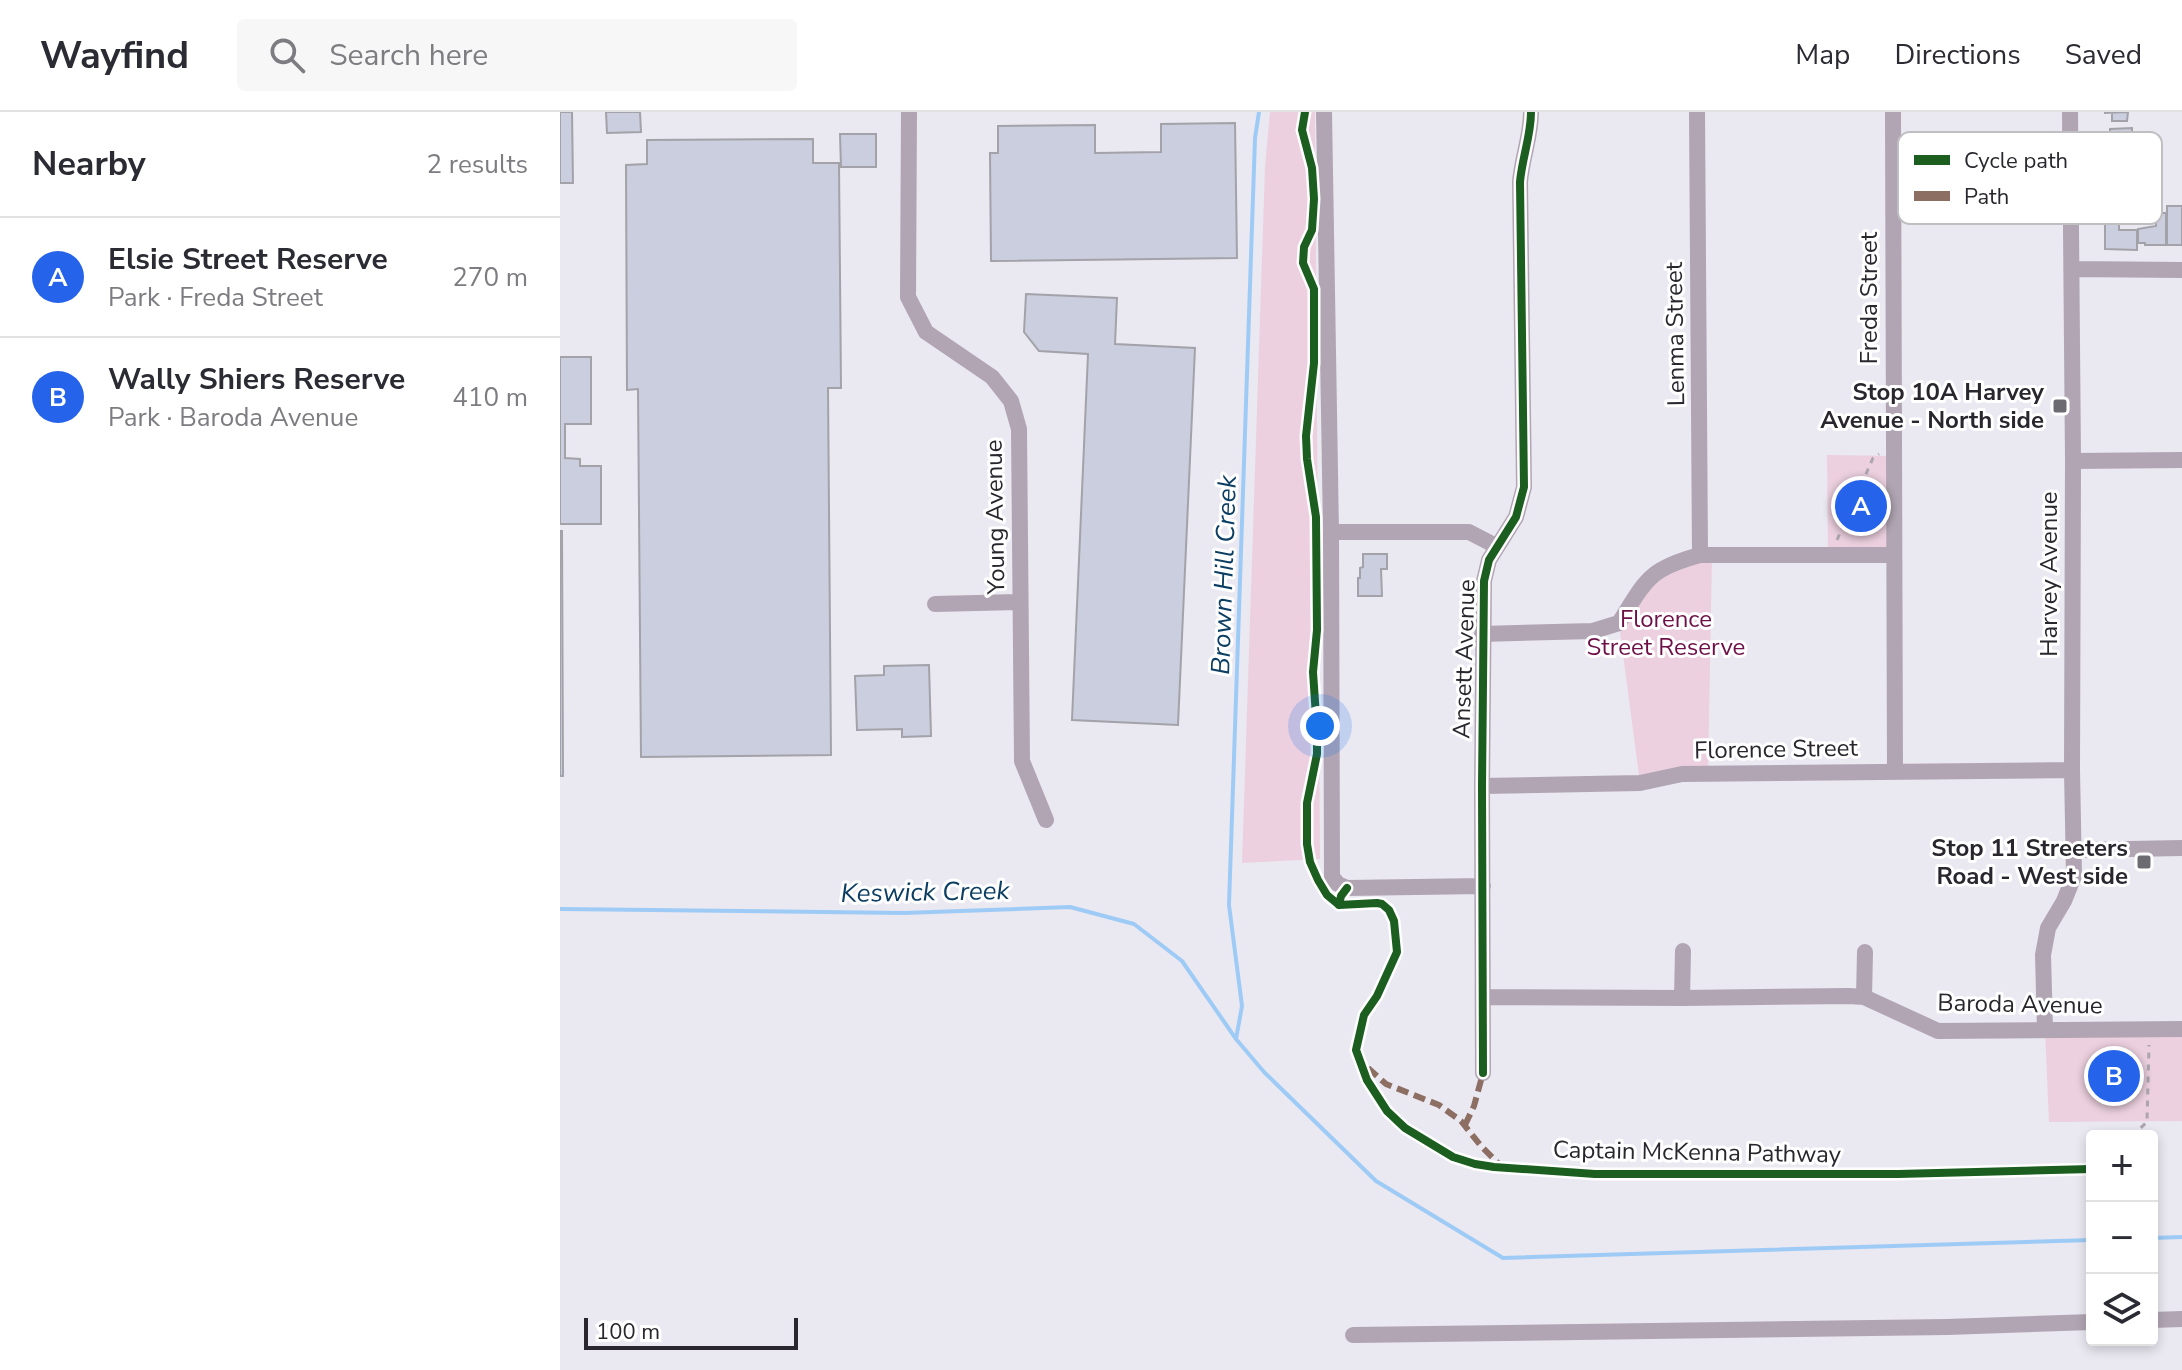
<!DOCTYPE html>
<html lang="en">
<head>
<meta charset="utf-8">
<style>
	body { margin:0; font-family:"Nunito Sans",sans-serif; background:#f7f7f7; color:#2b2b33 }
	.controls { position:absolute; right:24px; bottom:24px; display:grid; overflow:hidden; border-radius:8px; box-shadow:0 4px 12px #0003 }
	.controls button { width:72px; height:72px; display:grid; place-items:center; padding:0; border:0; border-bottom:2px solid #e1e1e2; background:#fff; color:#2b2b33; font:40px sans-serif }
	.scale { position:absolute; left:24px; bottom:20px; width:214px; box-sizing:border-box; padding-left:8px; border:4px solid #29272d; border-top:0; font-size:22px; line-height:28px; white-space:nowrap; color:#29272d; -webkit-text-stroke:6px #fff; paint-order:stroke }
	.you { position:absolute; left:760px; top:614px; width:28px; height:28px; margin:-20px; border:6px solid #fff; border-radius:50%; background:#1a73e8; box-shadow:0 0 0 12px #1a73e833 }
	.badge { display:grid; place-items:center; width:52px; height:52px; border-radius:50%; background:#2563eb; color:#fff; font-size:26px; font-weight:700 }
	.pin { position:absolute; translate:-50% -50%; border:4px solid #fff; box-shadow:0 2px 8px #0006 }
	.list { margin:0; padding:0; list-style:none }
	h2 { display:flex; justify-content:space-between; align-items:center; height:104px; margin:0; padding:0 32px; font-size:34px }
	h2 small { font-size:26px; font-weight:400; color:#7c7c81 }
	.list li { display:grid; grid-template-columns:52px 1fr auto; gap:24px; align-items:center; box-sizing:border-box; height:120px; padding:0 32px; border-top:2px solid #e1e1e2 }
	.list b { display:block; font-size:30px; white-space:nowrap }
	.list p { margin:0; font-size:26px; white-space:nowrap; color:#7c7c81 }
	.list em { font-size:26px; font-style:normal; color:#7c7c81 }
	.icon { flex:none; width:44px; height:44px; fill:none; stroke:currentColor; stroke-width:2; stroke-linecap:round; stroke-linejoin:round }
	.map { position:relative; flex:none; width:1622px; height:1258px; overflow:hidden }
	header { display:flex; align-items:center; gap:48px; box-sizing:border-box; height:112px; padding:0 40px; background:#fff; border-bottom:2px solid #e1e1e2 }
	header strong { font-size:38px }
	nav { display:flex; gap:44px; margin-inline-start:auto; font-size:28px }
	.search { width:560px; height:72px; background:#f7f7f7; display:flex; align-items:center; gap:20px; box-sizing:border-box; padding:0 28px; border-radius:8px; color:#7c7c81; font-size:30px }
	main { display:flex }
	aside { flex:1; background:#fff }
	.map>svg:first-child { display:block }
	.green { fill:#ecd0df }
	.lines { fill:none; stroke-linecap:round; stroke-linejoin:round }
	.stream { stroke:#9ecbf6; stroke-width:4 }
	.building { fill:#cbcedf; stroke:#a2a2a8; stroke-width:2 }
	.path { stroke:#ada5af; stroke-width:3; stroke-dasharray:6 6; stroke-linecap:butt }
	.minor { stroke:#b1a5b3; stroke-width:16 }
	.quiet { stroke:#8d6e63; stroke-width:6; stroke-dasharray:12 6; stroke-linecap:butt }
	.cycleway-casing { stroke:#fff; stroke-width:13 }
	.cycleway { stroke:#1b5e20; stroke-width:8 }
	.poi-dot { fill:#6d6b72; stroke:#fff; stroke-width:3 }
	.labels { text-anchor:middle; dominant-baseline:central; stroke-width:6; stroke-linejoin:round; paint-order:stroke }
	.street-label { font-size:24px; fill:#29272d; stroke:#fff }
	.poi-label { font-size:24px; font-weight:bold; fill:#29272d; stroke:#fff; text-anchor:end }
	.park-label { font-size:24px; fill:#6e1047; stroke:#fff }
	.water-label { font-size:26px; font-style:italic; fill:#0b3e62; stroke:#fff }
	.key { fill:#fff; stroke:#bfbec0; stroke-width:2 }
	.key-label { font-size:22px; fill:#29272d }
</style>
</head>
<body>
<header>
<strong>Wayfind</strong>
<div class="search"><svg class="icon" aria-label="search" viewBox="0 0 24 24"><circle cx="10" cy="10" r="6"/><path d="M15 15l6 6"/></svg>Search here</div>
<nav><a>Map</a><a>Directions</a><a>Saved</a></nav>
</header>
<main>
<aside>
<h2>Nearby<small>2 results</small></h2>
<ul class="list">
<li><span class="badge">A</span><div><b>Elsie Street Reserve</b><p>Park · Freda Street</p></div><em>270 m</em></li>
<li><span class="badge">B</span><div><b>Wally Shiers Reserve</b><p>Park · Baroda Avenue</p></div><em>410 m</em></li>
</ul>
</aside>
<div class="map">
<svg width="1622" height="1258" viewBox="0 0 1622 1258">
	<rect width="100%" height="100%" fill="#eae8f1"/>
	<path class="green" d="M710,0H755L760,747L682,751L705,55Z
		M1267,343L1334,344V443H1268Z
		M1152,443L1148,662L1080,671L1059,512L1085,469Z
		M1622,917V1009L1489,1010L1485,918Z"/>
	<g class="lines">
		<path class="stream" d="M0,797L344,801L510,795L574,812L622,849L676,927L704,960L816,1069L943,1146L1532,1128
			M676,927L682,894L669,793L695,26L699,0
			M1592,1126L1622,1125"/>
	</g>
	<path class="building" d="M0,0H12L13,71H0Z
		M46,0H80L81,20L47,21Z
		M1568,0L1567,9H1552V1H1544Z
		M675,11L677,146L431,149L430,41H438V14L535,13V41L601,40V12Z
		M1572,16V30H1585V43H1544L1543,27H1550V17Z
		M280,22H316V55H281Z
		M253,27V51H279L281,276H268L271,643L81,645L78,277L67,278L66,53L87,52V28Z
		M1607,94H1622V133H1607Z
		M1596,101H1606V133H1585V131H1578V117L1596,114Z
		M1545,112H1559V118H1577V138L1545,137Z
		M466,182L557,186L555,232L635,236L618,613L512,608L528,242L479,239L464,220Z
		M0,245H31V312H5V346L20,347V354H41V412H0Z
		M0,419H2L3,664H0Z
		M803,442H827V457H821L822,484H798V466H800V456L803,455Z
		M369,553L371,624L342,625V617L297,618L295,564L324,563V554Z"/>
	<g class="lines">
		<path class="path" d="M1277,428L1313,346L1319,342
			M1572,1024L1587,1010L1589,933"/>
		<path class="minor" d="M349,0L348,185L366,220L432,265L451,289L459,317L462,649L486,708
			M764,0L771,420L772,765L778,772L787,776L923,774
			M1137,0L1140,443
			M1333,0L1335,659
			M1512,157L1622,158
			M1513,349L1622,348
			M771,420H909L936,434
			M375,492L460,490
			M922,522L1033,519L1059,511C1086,468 1088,457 1140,443H1334
			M922,674L1080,671L1122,662L1512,658
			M1515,738L1622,736
			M923,885L1122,886L1289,884L1304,885L1378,919L1622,917
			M1304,885L1305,840
			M1122,886L1123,839
			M1485,918L1483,843L1488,816L1504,789L1514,764L1512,658L1513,349L1510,0
			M923,961L922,674L924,469L929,448L956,405L964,375L960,70C962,46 971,24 971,0
			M1592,1208L1622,1207
			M793,1223L1387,1215L1532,1210"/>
		<path class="quiet" d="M808,956L826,972L879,993L901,1009L921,1034L943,1056
			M905,1013L914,994L923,961"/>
		<defs>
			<path id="cycleway" d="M745,0L742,18L752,56L754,87L752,118L744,135L743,151L754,177V251L746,324L747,347L756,405L757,518L753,560L757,619V642L747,691V732L750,750L758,768L767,783L779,793
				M787,776L781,784L779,793L817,791L822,792L829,798L834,809L837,840L817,884L804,903L796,938L807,968L827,999L845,1016L893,1045L915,1052L934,1055L1035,1062H1338L1532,1057
				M923,961L922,674L924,469L929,448L956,405L964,375L960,70C962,46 971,24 971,0"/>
		</defs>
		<use href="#cycleway" class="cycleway-casing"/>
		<use href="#cycleway" class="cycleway"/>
	</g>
	<g class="poi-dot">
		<rect x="1492" y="286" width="16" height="16" rx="4"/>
		<rect x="1576" y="742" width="16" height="16" rx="4"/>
	</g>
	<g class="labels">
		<g class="street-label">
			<text transform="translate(1309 186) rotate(-90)">Freda Street</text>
			<text transform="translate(1115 222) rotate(-91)">Lenma Street</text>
			<text transform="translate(435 405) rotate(-91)">Young Avenue</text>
			<text transform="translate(1489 462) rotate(-90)">Harvey Avenue</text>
			<text transform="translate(904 547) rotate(-88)">Ansett Avenue</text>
			<text transform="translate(1216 637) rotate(-1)">Florence Street</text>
			<text transform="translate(1460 892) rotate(1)">Baroda Avenue</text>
			<text transform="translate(1137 1040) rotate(1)">Captain McKenna Pathway</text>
		</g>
		<g class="poi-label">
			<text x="1484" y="280">Stop 10A Harvey<tspan x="1484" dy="28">Avenue - North side</tspan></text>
			<text x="1568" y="736">Stop 11 Streeters<tspan x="1568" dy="28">Road - West side</tspan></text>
		</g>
		<g class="park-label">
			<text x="1106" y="507">Florence<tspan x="1106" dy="28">Street Reserve</tspan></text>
		</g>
		<g class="water-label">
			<text transform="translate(664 463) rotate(-88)">Brown Hill Creek</text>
			<text transform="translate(365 780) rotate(-1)">Keswick Creek</text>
		</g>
	</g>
	<rect x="1338" y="20" width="264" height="92" rx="12" class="key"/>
	<rect x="1354" y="43" width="36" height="10" fill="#1b5e20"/>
	<rect x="1354" y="79" width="36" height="10" fill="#8d6e63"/>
	<g class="key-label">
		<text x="1404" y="56">Cycle path</text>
		<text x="1404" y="92">Path</text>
	</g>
</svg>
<div class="controls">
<button>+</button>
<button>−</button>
<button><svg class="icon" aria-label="layers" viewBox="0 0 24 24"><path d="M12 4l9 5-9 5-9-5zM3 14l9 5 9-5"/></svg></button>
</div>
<div class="scale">100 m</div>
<div class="you"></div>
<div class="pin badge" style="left:1301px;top:394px">A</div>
<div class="pin badge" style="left:1554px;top:964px">B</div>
</div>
</main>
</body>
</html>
